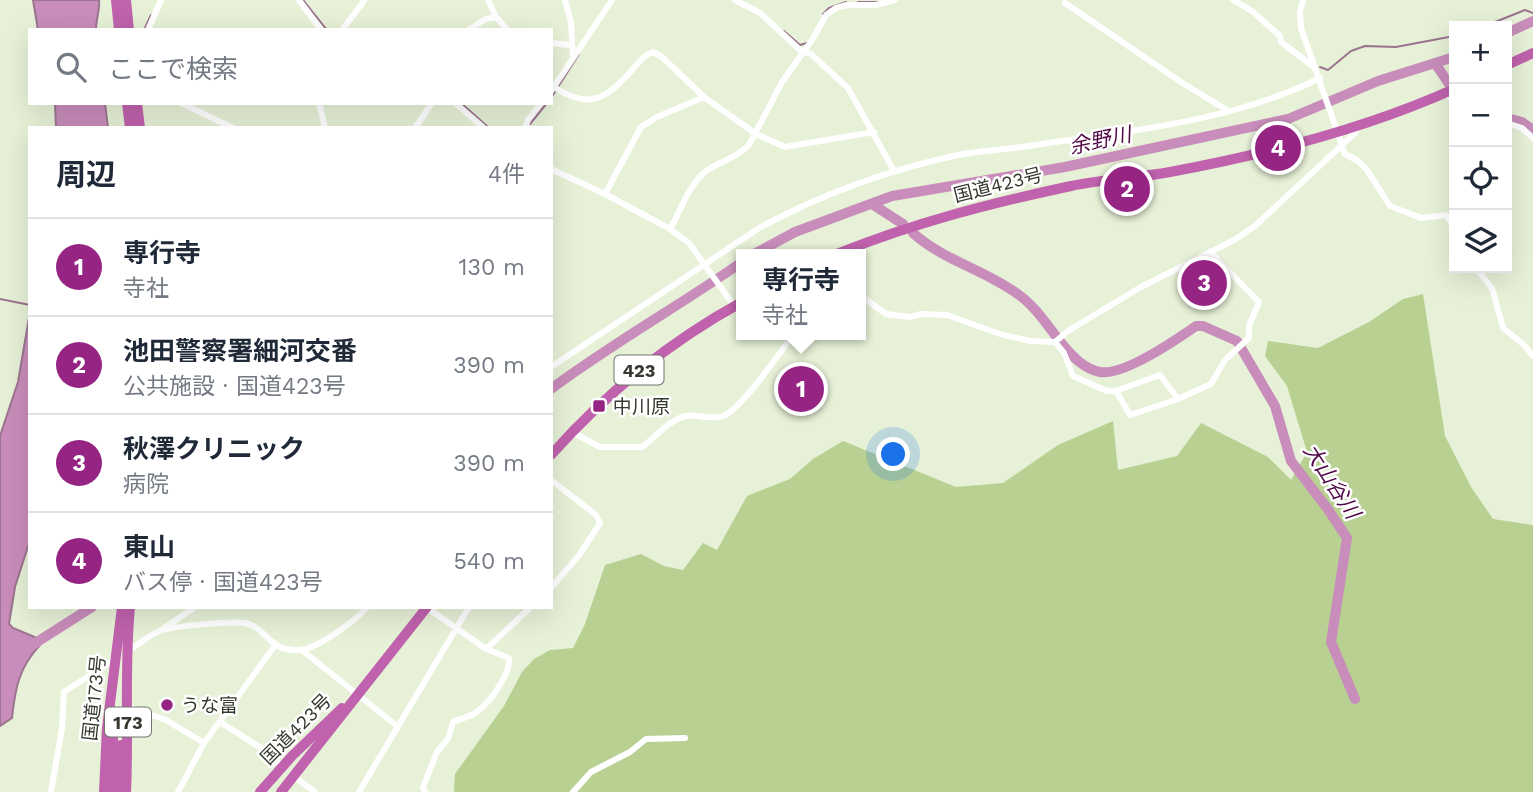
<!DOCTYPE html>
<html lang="ja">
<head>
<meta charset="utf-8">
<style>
	body { margin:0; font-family:"Work Sans","Noto Sans JP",sans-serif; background:#f6f6f7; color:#1f2937 }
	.controls { position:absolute; right:21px; top:21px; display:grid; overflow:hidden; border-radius:0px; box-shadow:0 7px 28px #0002 }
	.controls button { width:63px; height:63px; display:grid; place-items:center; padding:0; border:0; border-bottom:2px solid #e0e1e3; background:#fff; color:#1f2937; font:35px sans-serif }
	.you { position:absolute; left:894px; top:455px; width:24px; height:24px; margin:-18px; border:5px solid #fff; border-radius:50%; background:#1a73e8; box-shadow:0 0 0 10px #1a73e833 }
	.badge { display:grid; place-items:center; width:46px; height:46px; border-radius:50%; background:#952483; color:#fff; font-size:23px; font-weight:700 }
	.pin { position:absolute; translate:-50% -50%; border:4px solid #fff; box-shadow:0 2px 7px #0006 }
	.popup { position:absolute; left:736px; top:249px; width:130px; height:91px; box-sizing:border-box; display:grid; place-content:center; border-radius:0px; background:#fff; filter:drop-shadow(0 2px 5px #0005); font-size:23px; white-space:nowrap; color:#747a83 }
	.popup b { font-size:26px; color:#1f2937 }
	.popup::after { content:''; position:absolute; left:50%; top:100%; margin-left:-14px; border:14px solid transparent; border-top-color:#fff }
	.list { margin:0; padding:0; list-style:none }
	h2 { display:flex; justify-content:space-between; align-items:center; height:91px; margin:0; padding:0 28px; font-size:30px }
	h2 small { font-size:23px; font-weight:400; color:#747a83 }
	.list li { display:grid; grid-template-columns:46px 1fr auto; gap:21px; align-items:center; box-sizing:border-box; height:98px; padding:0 28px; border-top:2px solid #e0e1e3 }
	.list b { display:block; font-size:26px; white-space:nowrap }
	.list p { margin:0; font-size:23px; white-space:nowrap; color:#747a83 }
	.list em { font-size:23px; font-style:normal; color:#747a83 }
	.icon { flex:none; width:38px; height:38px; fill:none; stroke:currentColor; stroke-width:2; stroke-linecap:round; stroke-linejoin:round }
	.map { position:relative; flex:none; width:1533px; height:792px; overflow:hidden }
	.search { position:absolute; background:#fff; box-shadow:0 7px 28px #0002; left:28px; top:28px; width:525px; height:77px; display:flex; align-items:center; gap:18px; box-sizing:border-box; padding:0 24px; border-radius:0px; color:#747a83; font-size:26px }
	.panel { position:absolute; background:#fff; box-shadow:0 7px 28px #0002; left:28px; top:126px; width:525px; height:483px; border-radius:0px }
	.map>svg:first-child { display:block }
	.green { fill:#b8d092 }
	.water { fill:#c88dba; stroke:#9c7490; stroke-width:2 }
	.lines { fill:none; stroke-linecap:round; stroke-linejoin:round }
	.stream { stroke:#9c7490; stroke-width:2 }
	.river { stroke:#c88dba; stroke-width:10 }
	.minor { stroke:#fff; stroke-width:6 }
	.highway { stroke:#c062ad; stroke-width:10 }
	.poi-dot { fill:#952483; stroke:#fff; stroke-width:2.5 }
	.labels { text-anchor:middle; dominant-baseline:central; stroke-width:5; stroke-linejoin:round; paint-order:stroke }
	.shield { fill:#fff; stroke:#72746d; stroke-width:2 }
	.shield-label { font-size:18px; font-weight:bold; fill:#35392f }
	.street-label { font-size:19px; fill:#35392f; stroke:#fff }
	.poi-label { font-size:19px; fill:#35392f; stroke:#fff; text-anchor:start }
	.water-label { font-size:21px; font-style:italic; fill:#520a47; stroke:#fff }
</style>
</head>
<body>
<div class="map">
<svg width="1533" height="792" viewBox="0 0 1533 792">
	<rect width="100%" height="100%" fill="#e6f1d7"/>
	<path class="green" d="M1423,294L1445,436L1471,487L1493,519L1533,525V792H454L455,774L504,706L522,672L534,659L550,650L573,648L585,624L605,565L641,554L664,566L683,570L703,543L717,550L747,496L790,479L813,459L843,441L956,487L1003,483L1058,445L1113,421L1118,470L1177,456L1201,423L1268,457L1291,480L1307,452L1287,386L1265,356L1268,341L1318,348L1369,322L1403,299Z"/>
	<path class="water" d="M33,0H99C100,10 96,19 96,30H38Z
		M55,103H105L108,128H56Z
		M30,312V540L15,587L9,624L13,628L37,638L40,645C19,667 15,689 12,718L0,726V436L18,382Z"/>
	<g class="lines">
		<path class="stream" d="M303,0L327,30
			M858,2H877
			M823,14L829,8L846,2
			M1485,26L1525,10L1533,13
			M144,30L151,15
			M784,31L800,45L807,43
			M1320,67L1328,70L1351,51L1365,46L1396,47L1454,36
			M551,98L579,54
			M461,103L489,128
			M530,124L547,103
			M0,299L30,305"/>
		<path class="river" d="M1507,33L1533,21
			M1435,63L1449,84
			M1507,118L1522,122L1533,130
			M872,204L903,224
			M913,233C944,261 986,270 1019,295C1036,307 1049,328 1062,344C1072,356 1084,369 1100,372C1124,376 1176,340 1196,326H1203L1237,341L1275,406L1291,461L1327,508L1347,538L1331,642L1355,699
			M754,254L795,232L892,196L1065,167L1288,119L1378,81L1454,57
			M551,389C613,343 679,306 742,262
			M26,649L92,607"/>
		<path class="minor" d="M299,0L321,30
			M488,0L496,17L508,30
			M565,0L571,22L573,58
			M735,0L760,13L800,50L811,54L848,88L894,171
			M1233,0L1252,11L1280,36L1281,42L1315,68
			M1303,0L1300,12L1301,28L1345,154L1358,161L1367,170L1390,206L1421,218L1446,215L1454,228
			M1065,3L1184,84L1227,110
			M148,30L161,0
			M342,30L364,1
			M468,30L486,19L496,17
			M551,43L570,45
			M554,87C590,111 607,98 633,69C639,62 644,55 653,52L661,56L704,97L756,134L785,147L874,132
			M551,91L612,0
			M1445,93L1454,101
			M181,103L233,128
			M319,103L325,128
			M455,103L484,128
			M1507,123L1522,128L1533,138
			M415,128L432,103
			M525,128L528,120L541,103
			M551,169L605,194L670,229L689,243L742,317
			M605,194L641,127L657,117L704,97
			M670,229C680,212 689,184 706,171C720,161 737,158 749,145L782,82L812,40L826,15L836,8L847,5H876L895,0
			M1476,268L1492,288L1503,328L1524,345L1533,356
			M860,295L886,314L910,317L921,314L947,315L1003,335L1031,341L1055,342L1064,353L1073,376L1107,391H1116L1130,415L1178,399L1211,384L1225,360L1249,338V326L1259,302L1210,252
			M1055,342L1068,331L1141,287L1236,239L1256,225L1356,132V126
			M551,367L759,228C822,194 888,170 958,155C979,151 1000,150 1021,147C1121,132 1229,123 1320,78
			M1116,391L1160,375L1178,399
			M572,432L600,447H642C657,437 666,421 686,416C697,413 711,421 723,416C740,411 781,351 793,335
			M551,480L596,515L600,523L580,554L551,588
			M161,630L195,607
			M486,649L531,607
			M128,651C138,645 149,635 160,631C172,626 232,621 245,623C259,626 264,636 275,644C282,649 292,651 301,650C316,649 357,620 367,607
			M303,651L397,726
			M129,707L166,720L204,743
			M220,722L261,748L282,766
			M293,776L315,792
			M51,792L62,728L64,692L115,659
			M178,792L204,743L276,644
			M359,792L469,607
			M425,792L423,787L437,752L448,739L453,722C460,719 468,717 474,714C489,704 510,676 509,658L486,649L426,607
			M573,792L591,772L630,752L646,739L685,738"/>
		<path class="highway" d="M116,0L119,30
			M126,0L129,30
			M1507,65L1533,53
			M127,103L130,128
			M137,103L140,128
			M837,254C913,223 991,203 1071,186C1104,179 1137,178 1170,172C1267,154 1365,129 1454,89
			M551,455C606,393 669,342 742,302
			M104,792L107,728L122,607
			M111,792L114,712
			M119,792L121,745
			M126,792C129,730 124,669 130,607
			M260,792L292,756L342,708
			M281,792L427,607"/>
	</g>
	<g class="poi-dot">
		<rect x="592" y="399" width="14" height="14" rx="3.5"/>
		<circle cx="167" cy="705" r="7"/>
	</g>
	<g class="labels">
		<g class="shield">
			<rect x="614.5" y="355.5" width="49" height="29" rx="5"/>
			<rect x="105" y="707.5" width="46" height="29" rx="5"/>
		</g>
		<g class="shield-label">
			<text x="639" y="370">423</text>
			<text x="128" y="722">173</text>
		</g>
		<g class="street-label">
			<text transform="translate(998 185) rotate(-14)">国道423号</text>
			<text transform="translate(94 698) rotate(-84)">国道173号</text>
			<text transform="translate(296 729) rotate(-45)">国道423号</text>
		</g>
		<g class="poi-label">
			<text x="613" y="406">中川原</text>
			<text x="181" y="705">うな富</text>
		</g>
		<g class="water-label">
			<text transform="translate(1100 140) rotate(-12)">余野川</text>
			<text transform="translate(1332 481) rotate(57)">大山谷川</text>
		</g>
	</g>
</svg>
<div class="controls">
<button>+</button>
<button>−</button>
<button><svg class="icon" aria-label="locate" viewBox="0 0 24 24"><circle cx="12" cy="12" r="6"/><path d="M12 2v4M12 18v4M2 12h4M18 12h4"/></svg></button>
<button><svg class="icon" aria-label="layers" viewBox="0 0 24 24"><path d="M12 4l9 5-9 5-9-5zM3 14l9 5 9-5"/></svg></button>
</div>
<div class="you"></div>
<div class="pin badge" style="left:801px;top:389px">1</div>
<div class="popup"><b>専行寺</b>寺社</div>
<div class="pin badge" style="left:1127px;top:189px">2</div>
<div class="pin badge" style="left:1204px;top:283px">3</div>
<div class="pin badge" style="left:1278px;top:148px">4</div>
<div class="search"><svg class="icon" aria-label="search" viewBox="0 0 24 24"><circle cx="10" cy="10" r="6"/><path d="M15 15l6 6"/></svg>ここで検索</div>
<section class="panel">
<h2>周辺<small>4件</small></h2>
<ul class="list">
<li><span class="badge">1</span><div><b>専行寺</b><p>寺社</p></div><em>130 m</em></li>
<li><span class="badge">2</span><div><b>池田警察署細河交番</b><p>公共施設 · 国道423号</p></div><em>390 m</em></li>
<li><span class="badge">3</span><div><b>秋澤クリニック</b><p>病院</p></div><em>390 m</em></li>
<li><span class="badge">4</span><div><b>東山</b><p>バス停 · 国道423号</p></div><em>540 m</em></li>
</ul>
</section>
</div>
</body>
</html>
